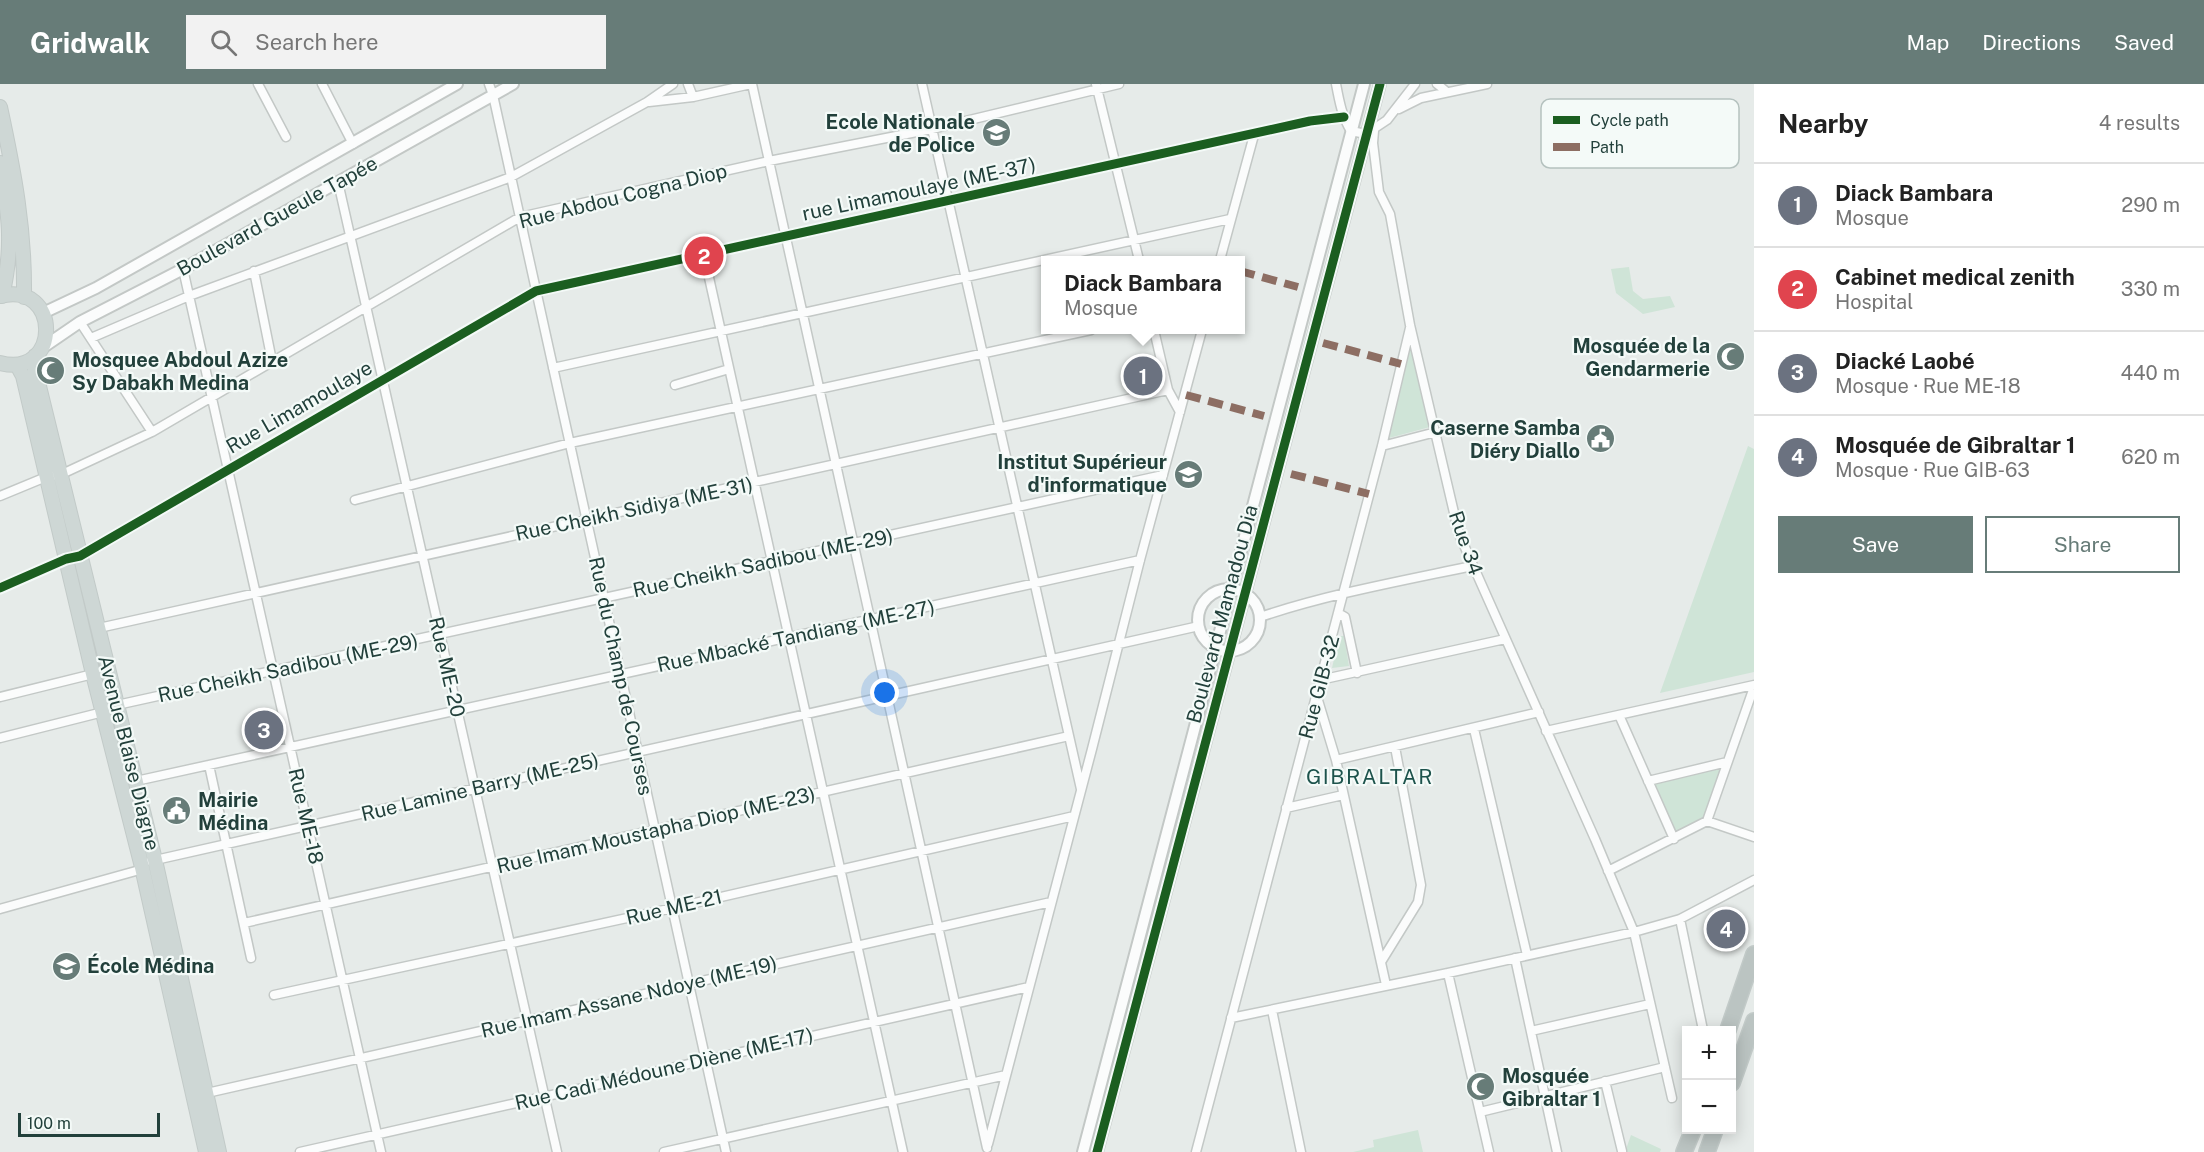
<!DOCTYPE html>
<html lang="en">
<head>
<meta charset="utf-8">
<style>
	body { margin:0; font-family:"Public Sans",sans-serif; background:#f2f2f2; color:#222 }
	.controls { position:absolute; right:18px; bottom:18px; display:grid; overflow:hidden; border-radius:0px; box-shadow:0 3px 15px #0003 }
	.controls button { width:54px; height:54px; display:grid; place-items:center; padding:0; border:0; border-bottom:2px solid #e0e0e0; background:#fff; color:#222; font:30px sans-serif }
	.scale { position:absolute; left:18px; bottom:15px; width:142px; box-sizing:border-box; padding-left:6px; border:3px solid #22403b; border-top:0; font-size:16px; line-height:21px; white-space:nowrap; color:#22403b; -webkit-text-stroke:4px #f4faf8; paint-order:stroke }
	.you { position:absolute; left:885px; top:609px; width:21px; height:21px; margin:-15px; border:4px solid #fff; border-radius:50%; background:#1a73e8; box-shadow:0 0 0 9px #1a73e833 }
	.badge { display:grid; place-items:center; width:39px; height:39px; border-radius:50%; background:#677c78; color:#fff; font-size:20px; font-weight:700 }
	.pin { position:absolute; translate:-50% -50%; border:3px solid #fff; box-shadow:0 2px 6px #0006 }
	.popup { position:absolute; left:1041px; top:172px; width:204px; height:78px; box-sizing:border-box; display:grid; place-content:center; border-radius:0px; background:#fff; filter:drop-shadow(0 2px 4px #0005); font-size:20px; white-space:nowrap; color:#767676 }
	.popup b { font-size:22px; color:#222 }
	.popup::after { content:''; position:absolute; left:50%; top:100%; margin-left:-12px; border:12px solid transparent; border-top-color:#fff }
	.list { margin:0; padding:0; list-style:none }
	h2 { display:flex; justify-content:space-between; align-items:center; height:78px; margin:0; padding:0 24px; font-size:26px }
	h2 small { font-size:20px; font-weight:400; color:#767676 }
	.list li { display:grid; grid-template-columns:39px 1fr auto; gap:18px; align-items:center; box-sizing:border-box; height:84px; padding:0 24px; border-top:2px solid #e0e0e0 }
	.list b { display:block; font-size:22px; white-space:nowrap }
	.list p { margin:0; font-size:20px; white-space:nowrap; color:#767676 }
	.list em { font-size:20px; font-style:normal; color:#767676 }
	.actions { display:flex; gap:12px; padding:18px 24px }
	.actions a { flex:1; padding:14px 0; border:2px solid #677c78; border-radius:0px; text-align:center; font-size:21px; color:#677c78 }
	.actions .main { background:#677c78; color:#fff }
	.icon { flex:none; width:33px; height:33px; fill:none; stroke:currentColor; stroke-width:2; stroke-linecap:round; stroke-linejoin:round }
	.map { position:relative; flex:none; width:1754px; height:1068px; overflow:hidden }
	header { display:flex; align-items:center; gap:36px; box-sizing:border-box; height:84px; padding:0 30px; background:#677c78; color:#fff }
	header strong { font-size:28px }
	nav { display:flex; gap:33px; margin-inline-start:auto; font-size:21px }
	.search { width:420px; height:54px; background:#f2f2f2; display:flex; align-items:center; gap:15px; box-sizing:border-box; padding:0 21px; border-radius:0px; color:#767676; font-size:22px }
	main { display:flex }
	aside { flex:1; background:#fff }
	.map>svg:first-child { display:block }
	.green { fill:#cfe4d7 }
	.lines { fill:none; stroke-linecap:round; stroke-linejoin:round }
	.minor-casing { stroke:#c3c8c6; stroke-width:11 }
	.tertiary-casing { stroke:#c3c8c6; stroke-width:14 }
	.primary-casing { stroke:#c2cac8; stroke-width:16 }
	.motorway-casing { stroke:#c2cac8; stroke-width:18 }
	.minor { stroke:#fbfcfc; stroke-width:8 }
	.tertiary { stroke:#fbfcfc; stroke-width:10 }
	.primary { stroke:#ced7d5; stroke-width:14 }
	.motorway { stroke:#bbc4c2; stroke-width:15 }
	.quiet { stroke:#8d6e63; stroke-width:8; stroke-dasharray:15 8; stroke-linecap:butt }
	.cycleway-casing { stroke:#f4faf8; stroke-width:13 }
	.cycleway { stroke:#1b5e20; stroke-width:9 }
	.labels { text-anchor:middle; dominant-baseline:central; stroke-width:4.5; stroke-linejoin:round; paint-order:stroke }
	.poi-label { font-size:20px; font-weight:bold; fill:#22403b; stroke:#f4faf8; text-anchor:end }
	.street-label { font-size:20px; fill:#22403b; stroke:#f4faf8 }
	.neighbourhood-label { font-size:21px; letter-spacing:1.5px; fill:#1d534c; stroke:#f4faf8 }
	.key { fill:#f4faf8; stroke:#b5c2bf; stroke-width:1.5 }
	.key-label { font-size:16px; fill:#22403b }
</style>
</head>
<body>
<header>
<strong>Gridwalk</strong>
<div class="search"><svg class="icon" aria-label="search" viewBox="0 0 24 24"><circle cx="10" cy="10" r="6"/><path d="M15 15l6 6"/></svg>Search here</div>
<nav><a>Map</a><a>Directions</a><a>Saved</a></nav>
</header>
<main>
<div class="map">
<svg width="1754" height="1068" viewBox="0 0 1754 1068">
	<rect width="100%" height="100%" fill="#e6ebe9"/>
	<path class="green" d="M1629,183L1633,207L1643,215L1670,212L1675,223L1643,230L1616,209L1611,185Z
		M1410,261L1430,343L1389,354Z
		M1748,362L1754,365V588L1660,609Z
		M1339,552H1344L1349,582L1332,584Z
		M1722,684L1704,734L1675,750L1653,700Z
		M1418,1046L1423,1068H1353L1374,1063L1373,1056Z
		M1631,1051L1661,1065L1660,1068H1625Z"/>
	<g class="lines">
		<defs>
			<path id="minor" d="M258,0L286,53
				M322,0L353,60
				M489,0L493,11L726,1068
				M688,0L693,13
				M752,0L987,1064
				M922,0L1081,705
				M1096,0L1139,176
				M1336,0C1339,16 1342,33 1351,47L1366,50L1387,36L1415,0
				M1437,0L1447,8
				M649,18L693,13L751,0
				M1399,25L1421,14L1487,0
				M1374,47L1373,59L1379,108L1390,130L1410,241L1459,450L1595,755L1634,848L1672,1014
				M338,98L557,1068
				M704,171L903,1068
				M1220,176L1254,51
				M183,185L381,1068
				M254,187L272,277
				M80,238L152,348
				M1154,246L1168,306L1180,328
				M91,254L189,212L511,93L647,18L673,0
				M553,284C779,235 1004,184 1230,135
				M675,301L729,285
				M1382,362L1436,348
				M0,412L46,393L62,390L152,348L520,133L769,77L932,45L1119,0
				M355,416L570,359L1091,246
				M0,504L66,475L80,472L536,207L1310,37L1344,33
				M1338,529L1345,533L1357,589
				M1260,533C1329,510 1401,497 1472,482
				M99,544L1168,306
				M1320,596L1505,555
				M0,613L93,590
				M1317,613L1336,676L1386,901
				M117,621L1163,391
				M1619,631L1674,755
				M1474,645L1527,871
				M1546,647L1754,601
				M0,654L103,628
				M1336,676L1539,628
				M209,681L251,874
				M136,697L1140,476
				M1648,697L1727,678
				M1286,724L1343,711
				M1707,737L1754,603
				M151,777L1199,542
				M1608,787L1707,737L1754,753
				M0,825L143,785
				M1680,835L1703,946
				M244,839L1069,652
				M1515,874L1557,1068
				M1381,878L1418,818L1421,801L1395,663
				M1448,889L1489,1068
				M274,911L673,824L1074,732
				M1272,926L1301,1068
				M1231,934L1448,889L1634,848L1680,835L1754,796
				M1531,947L1650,920
				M1605,997L1622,1067
				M207,1009L1051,818
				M1480,1028L1665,983
				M988,1060L1092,665L1140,476L1202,246
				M300,1068L1029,903
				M664,1068L1006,991
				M1196,1068L1382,362L1410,244"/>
			<path id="tertiary" d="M43,229L96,204L457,0
				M42,264L80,238L183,185L513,0
				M1198 536a31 31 0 1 1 62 0a31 31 0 1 1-62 0Z
				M1083,1068L1364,0
				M1097,1068L1380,0"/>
			<path id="primary" d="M0,23C14,88 25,145 24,213
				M0,79C9,130 14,161 2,212
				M0,212C61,196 62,295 0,279
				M35,272V286L155,776L219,1068
				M17,281L23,292L93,590L141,779L206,1068"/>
			<path id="motorway" d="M1728,946L1754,870
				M1732,999L1754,937
				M1684,1068L1693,1046
				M1707,1068L1715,1046"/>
		</defs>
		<use href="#minor" class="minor-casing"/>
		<use href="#tertiary" class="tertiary-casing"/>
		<use href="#primary" class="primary-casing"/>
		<use href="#motorway" class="motorway-casing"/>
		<use href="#minor" class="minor"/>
		<use href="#tertiary" class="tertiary"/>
		<use href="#primary" class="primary"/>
		<use href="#motorway" class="motorway"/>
		<path class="quiet" d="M1240,187L1298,203
			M1323,259L1401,280
			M1186,311L1264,332
			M1291,390L1369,410"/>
		<defs>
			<path id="cycleway" d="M0,504L66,475L80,472L536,207L1310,37L1344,33
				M1097,1068L1380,0"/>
		</defs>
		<use href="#cycleway" class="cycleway-casing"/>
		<use href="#cycleway" class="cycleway"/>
	</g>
	<defs>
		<symbol id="school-disc" viewBox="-11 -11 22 22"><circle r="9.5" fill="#677c78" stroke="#f4faf8"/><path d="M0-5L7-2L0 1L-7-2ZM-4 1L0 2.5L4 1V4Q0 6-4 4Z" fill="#fff"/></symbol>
		<symbol id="mosque-disc" viewBox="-11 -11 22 22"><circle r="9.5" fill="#677c78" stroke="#f4faf8"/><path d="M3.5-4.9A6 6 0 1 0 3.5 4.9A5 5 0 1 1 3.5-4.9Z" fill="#fff"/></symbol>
		<symbol id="civic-disc" viewBox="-11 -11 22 22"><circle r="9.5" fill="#677c78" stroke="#f4faf8"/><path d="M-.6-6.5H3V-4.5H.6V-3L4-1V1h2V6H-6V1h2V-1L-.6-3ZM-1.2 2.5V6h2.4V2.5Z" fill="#fff"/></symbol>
		<symbol id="university-disc" viewBox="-11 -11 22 22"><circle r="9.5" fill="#677c78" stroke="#f4faf8"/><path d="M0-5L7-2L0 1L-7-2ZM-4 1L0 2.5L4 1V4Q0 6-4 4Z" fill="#fff"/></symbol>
	</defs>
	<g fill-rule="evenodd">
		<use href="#school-disc" x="980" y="32" width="33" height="33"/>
		<use href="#mosque-disc" x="1714" y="256" width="33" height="33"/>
		<use href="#mosque-disc" x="34" y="270" width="33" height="33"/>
		<use href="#civic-disc" x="1584" y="338" width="33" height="33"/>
		<use href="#university-disc" x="1172" y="374" width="33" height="33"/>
		<use href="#civic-disc" x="160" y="710" width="33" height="33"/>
		<use href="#school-disc" x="50" y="866" width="33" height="33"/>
		<use href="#mosque-disc" x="1464" y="986" width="33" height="33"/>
	</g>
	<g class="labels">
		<g class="poi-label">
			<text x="975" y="38">Ecole Nationale<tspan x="975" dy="23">de Police</tspan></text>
			<text x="1710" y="262">Mosquée de la<tspan x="1710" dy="23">Gendarmerie</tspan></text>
			<text x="72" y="276" text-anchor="start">Mosquee Abdoul Azize<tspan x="72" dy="23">Sy Dabakh Medina</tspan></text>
			<text x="1580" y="344">Caserne Samba<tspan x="1580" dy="23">Diéry Diallo</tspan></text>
			<text x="1167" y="378">Institut Supérieur<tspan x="1167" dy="23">d'informatique</tspan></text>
			<text x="198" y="716" text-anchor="start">Mairie<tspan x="198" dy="23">Médina</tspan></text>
			<text x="87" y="882" text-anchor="start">École Médina</text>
			<text x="1502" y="992" text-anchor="start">Mosquée<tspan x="1502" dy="23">Gibraltar 1</tspan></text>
		</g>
		<g class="street-label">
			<text transform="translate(919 105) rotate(-12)">rue Limamoulaye (ME-37)</text>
			<text transform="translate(623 112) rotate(-14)">Rue Abdou Cogna Diop</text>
			<text transform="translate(277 132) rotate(-29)">Boulevard Gueule Tapée</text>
			<text transform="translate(299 323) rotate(-30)">Rue Limamoulaye</text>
			<text transform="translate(634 425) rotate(-12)">Rue Cheikh Sidiya (ME-31)</text>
			<text transform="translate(1466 459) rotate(71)">Rue 34</text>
			<text transform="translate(763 479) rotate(-12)">Rue Cheikh Sadibou (ME-29)</text>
			<text transform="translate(1222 530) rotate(-75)">Boulevard Mamadou Dia</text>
			<text transform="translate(796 552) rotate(-12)">Rue Mbacké Tandiang (ME-27)</text>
			<text transform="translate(447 583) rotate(77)">Rue ME-20</text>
			<text transform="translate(288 584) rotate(-12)">Rue Cheikh Sadibou (ME-29)</text>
			<text transform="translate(621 592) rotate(78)">Rue du Champ de Courses</text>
			<text transform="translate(1319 603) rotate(-75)">Rue GIB-32</text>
			<text transform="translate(129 669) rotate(76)">Avenue Blaise Diagne</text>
			<text transform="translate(480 703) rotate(-13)">Rue Lamine Barry (ME-25)</text>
			<text transform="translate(306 732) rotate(77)">Rue ME-18</text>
			<text transform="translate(656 746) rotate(-13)">Rue Imam Moustapha Diop (ME-23)</text>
			<text transform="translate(674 823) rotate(-13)">Rue ME-21</text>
			<text transform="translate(629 913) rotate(-13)">Rue Imam Assane Ndoye (ME-19)</text>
			<text transform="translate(664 985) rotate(-13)">Rue Cadi Médoune Diène (ME-17)</text>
		</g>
		<g class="neighbourhood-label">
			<text x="1370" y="692">GIBRALTAR</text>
		</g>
	</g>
	<rect x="1541" y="15" width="198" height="69" rx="9" class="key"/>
	<rect x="1553" y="32" width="27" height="8" fill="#1b5e20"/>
	<rect x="1553" y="59" width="27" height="8" fill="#8d6e63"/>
	<g class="key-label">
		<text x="1590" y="42">Cycle path</text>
		<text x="1590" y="69">Path</text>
	</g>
</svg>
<div class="controls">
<button>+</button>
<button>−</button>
</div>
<div class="scale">100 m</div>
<div class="you"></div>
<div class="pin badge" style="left:1143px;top:292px;background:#6b7280">1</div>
<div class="popup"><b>Diack Bambara</b>Mosque</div>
<div class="pin badge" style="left:704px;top:172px;background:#e0444e">2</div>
<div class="pin badge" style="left:264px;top:646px;background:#6b7280">3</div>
<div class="pin badge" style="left:1726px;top:845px;background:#6b7280">4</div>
</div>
<aside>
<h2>Nearby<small>4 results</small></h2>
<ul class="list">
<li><span class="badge" style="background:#6b7280">1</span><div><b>Diack Bambara</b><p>Mosque</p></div><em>290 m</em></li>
<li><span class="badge" style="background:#e0444e">2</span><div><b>Cabinet medical zenith</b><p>Hospital</p></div><em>330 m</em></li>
<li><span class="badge" style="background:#6b7280">3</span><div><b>Diacké Laobé</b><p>Mosque · Rue ME-18</p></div><em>440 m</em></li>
<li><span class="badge" style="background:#6b7280">4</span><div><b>Mosquée de Gibraltar 1</b><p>Mosque · Rue GIB-63</p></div><em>620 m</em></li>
</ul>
<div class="actions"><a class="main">Save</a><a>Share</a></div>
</aside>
</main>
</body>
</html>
